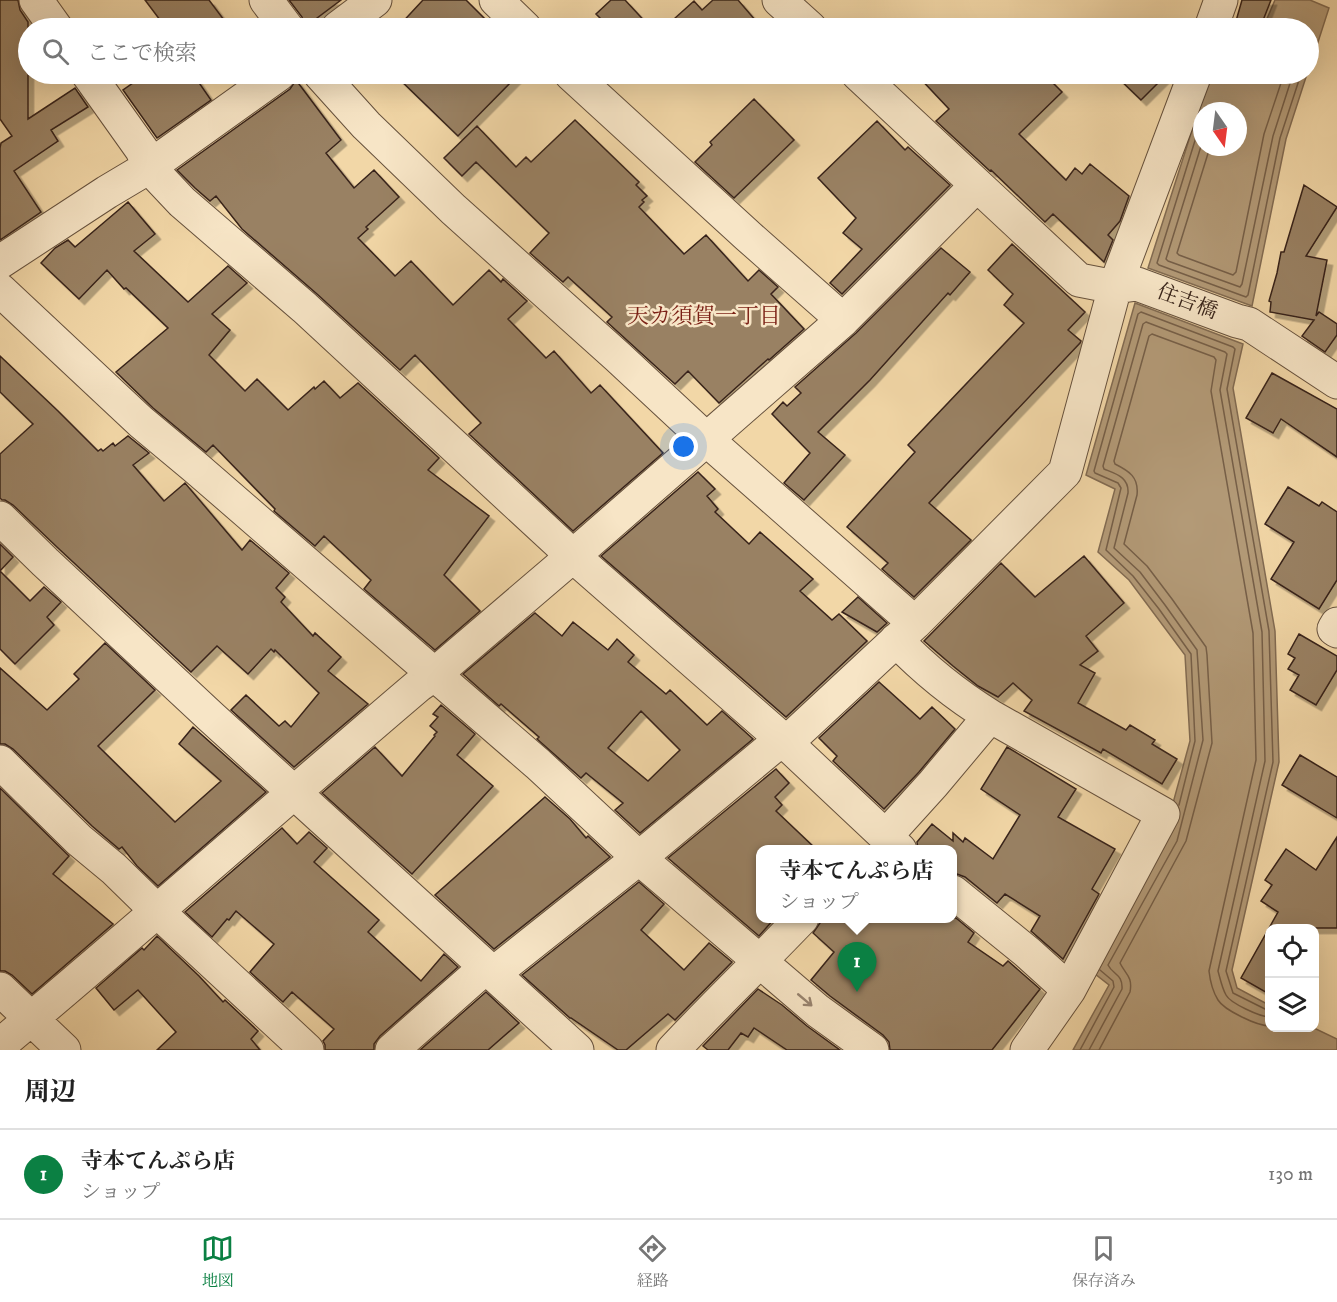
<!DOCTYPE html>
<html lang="ja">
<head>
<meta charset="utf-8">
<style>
	body { margin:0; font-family:"IM FELL DW Pica","Noto Serif JP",serif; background:#f2f2f2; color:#222 }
	.controls { position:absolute; right:18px; bottom:18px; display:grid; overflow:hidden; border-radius:12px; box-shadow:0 6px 24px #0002 }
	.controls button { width:54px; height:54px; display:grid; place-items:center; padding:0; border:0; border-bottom:2px solid #e0e0e0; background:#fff; color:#222; font:30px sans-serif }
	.compass { position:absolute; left:1193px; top:102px; width:54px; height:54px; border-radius:50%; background:#fff; box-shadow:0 6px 24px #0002; rotate:166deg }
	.you { position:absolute; left:684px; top:447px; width:21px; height:21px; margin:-15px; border:4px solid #fff; border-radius:50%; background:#1a73e8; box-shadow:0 0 0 9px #1a73e833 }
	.badge { display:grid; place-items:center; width:39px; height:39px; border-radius:50%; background:#0b8043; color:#fff; font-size:20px; font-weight:700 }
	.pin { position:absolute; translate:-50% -50px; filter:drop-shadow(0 2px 3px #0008) }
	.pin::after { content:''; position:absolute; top:32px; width:21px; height:18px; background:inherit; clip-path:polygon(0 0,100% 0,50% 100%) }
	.popup { position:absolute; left:756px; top:845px; width:201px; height:78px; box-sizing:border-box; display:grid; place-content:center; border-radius:12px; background:#fff; filter:drop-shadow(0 2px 4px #0005); font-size:20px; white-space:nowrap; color:#767676 }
	.popup b { font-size:22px; color:#222 }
	.popup::after { content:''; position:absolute; left:50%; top:100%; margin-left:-12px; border:12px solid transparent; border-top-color:#fff }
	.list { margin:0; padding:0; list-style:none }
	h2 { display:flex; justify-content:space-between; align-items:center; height:78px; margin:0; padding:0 24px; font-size:26px }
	h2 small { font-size:20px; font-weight:400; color:#767676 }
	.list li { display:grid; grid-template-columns:39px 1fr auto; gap:18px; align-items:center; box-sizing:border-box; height:90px; padding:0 24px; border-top:2px solid #e0e0e0 }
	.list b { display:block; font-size:22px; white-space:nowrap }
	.list p { margin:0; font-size:20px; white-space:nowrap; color:#767676 }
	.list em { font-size:20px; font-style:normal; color:#767676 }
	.icon { flex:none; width:33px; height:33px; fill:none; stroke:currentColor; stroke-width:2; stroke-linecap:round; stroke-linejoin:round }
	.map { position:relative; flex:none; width:1337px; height:1050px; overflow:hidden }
	.search { position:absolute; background:#fff; box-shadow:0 6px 24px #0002; left:18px; right:18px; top:18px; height:66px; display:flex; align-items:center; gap:15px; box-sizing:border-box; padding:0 21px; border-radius:33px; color:#767676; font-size:22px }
	.sheet { height:168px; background:#fff }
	nav { display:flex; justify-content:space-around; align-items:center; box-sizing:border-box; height:84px; border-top:2px solid #e0e0e0; background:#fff; font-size:16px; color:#767676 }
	nav a { display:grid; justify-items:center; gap:3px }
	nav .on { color:#0b8043 }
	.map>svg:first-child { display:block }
	.water { fill:#b39a77; stroke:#826b52; stroke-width:1.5; fill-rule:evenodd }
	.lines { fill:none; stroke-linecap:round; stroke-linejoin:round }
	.shore { stroke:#765f48; stroke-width:1.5 }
	.building { fill:#998163; stroke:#38241a; stroke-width:1.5; fill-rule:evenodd; filter:url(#shadow) }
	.minor-casing { stroke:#66513d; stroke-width:35 }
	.minor { stroke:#f7e5c6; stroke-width:33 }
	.oneway { stroke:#988470 }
	.labels { text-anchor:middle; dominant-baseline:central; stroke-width:5; stroke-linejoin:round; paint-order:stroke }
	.street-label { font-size:21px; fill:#38241a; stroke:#f7e5c6 }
	.neighbourhood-label { font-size:22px; fill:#7a1f14; stroke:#f7e5c6 }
</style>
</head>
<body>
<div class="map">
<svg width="1337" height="1050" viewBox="0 0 1337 1050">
	<defs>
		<filter id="shadow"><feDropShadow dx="5.5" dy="5.5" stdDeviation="0" flood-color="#0004"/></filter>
	</defs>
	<rect width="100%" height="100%" fill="#f2d7a7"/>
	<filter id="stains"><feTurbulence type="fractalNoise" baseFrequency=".00333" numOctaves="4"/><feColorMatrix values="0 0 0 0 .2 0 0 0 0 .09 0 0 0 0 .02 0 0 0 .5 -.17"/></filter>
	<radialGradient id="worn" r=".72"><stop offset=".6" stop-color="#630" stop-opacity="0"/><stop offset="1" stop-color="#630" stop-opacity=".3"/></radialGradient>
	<path class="water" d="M1275,0H1310L1329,8L1309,70L1308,28H1263Z
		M1210,74H1307L1286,139L1252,306L1148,268ZM1202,111H1238V147H1202Z
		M1135,303L1243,344L1233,388L1275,631L1279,762L1232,970L1237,988L1269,1005L1270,1028H1314L1337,1039V1050H1073L1109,985L1090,970L1164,836L1190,741L1185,655L1129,580L1098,552L1115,489L1086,475Z"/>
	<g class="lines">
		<path class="shore" d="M1202,118L1157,263L1159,265L1246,297L1248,295L1280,138L1301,74
			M1202,143L1166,259L1168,261L1240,287L1242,284L1273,136L1293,74
			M1210,147L1177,253L1179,255L1233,275L1236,272L1264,134L1284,74
			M1179,805L1195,741L1191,654L1159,609L1133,576L1106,550L1121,488L1118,483L1095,473L1094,471L1138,314L1141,312L1233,347L1235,349L1227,389L1269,631L1273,762L1226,971L1233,993L1265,1009L1270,1010
			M1080,1050L1114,987L1113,981L1100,970
			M1089,1050L1122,989C1123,974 1113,975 1108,965L1177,841L1203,740L1197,650L1165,605L1140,572L1114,548L1128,493C1129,477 1116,474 1104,469L1103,466L1143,324L1146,322L1225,352L1227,354L1220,390L1262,632L1265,761L1218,971C1220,978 1222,988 1226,995C1230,1003 1260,1017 1270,1017
			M1099,1050L1130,992C1133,976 1125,974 1120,963L1186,841L1212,743L1207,655L1206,647L1172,599L1147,566L1124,544L1137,495C1139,477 1129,471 1115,464L1114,461L1149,336L1152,334L1214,357L1216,360L1211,391L1253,633L1256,760L1209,971C1210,980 1213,992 1218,1000C1224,1010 1257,1026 1270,1026"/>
	</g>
	<path class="building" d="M0,0H18L20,10L28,22V119L75,88L88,107L51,130L58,141L14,171L41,212L0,240V148L1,143L12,136L0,119Z
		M145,0H209L230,28H166Z
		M289,0H341L305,27L302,17Z
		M423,0H466L494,28H397Z
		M611,0H625L651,28H610L596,14Z
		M713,0H738L762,28H664L694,1L702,10Z
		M1242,0H1271L1260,28L1236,21Z
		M146,74H193L211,100L157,138L123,90Z
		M394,74H519L458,136Z
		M916,74H1044L1062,92L1019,134L1066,180L1075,168L1082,174L1090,164L1129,196L1120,221L1108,235L1113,240L1104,262L1053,214L1045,222L991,170L990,171L936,121L949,109Z
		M1114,74H1167L1141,100Z
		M296,80L341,140L326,153L354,188L374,170L399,197L366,227L368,229L358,238L395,276L411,261L453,305L489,270L501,282L503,279L527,301L508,319L546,358L554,351L591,393L600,385L663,453L573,531L469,434L481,423L415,355L400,370L317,294L242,229L216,196L210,201L195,188L177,170L290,89Z
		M754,99L794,140L734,198L695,162L712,145L710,142Z
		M575,120L639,182L636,185L647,196L642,200L644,202L639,207L684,254L706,235L748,281L759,270L778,287L771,294L804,329L769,360L768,359L719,403L688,371L675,384L607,322L612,317L568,277L563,282L530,253L549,233L476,162L462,176L444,158L477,126L516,167L526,157L531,162Z
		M877,121L905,150L908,147L950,185L842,294L830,283L862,249L843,233L856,218L818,178Z
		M1304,185L1337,207L1306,256L1327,260L1316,316L1319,312L1337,324V335L1325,352L1302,336L1314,320L1270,312L1271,302L1269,301L1277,273L1281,252H1284Z
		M128,202L155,234L134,251L188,302L228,266L247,283L212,314L230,330L209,355L245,391L257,379L288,410L314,387L315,389L324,381L340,398L358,383L439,458L428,470L489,516L444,575L480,611L435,650L364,589L371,580L324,536L315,546L274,511L275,509L213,445L206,452L153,408L116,372L168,328L126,288L124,289L107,270L79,299L41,263L55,248L68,240L75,247Z
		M1012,244L1085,312L1068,330L1081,341L1080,343L929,503L971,540L914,597L882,569L888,563L847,527L915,452L908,445L1024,323L1004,305L1013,294L988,270Z
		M941,248L970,272L950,295L948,293L870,380L818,432L845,455L804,500L784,483L810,453L772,414L783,402L787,406L801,393L795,387L856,333Z
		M0,356L58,411L98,451L101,449L103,451L113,443L115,446L128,436L149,453L133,465L164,501L185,483L242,550L250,540L289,573L276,588L285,597L281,602L313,636L315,633L341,657L328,671L368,704L294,767L231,710L246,695L279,726L285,721L291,727L319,693L275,650L274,652L271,649L248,674L217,646L191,672L58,548L13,505L5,500H2L0,498V454L33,424L0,392Z
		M1272,373L1337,409V457L1281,419L1273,433L1246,418Z
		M698,472L715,489L707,496L718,509L715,512L749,544L760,532L813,579L800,591L832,620L839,614L867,641L786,717L601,556Z
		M1288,487L1319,506L1322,502L1337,512V580L1319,609L1271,579L1294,542L1265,524Z
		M0,544L13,557L0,571L30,601L44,587L61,602L47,617L54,625L15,664L0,649Z
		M1084,556L1124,603L1086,636L1098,651L1080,665L1095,673L1078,703L1126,730L1130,725L1155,740L1152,744L1177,759L1162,784L1103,749L1101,753L1024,711L1032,700L1013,683L998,697L978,686L953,666L924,641L1001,563L1035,597Z
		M858,597L887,623L877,632L842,612Z
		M535,613L562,636L573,622L608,650L617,639L634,655L628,662L666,694L670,690L707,725L722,711L753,739L640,833L615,810L623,803L586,773L581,778L537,739L539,737L501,704L499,706L463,674ZM641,711L680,750L648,781L608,748Z
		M1299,634L1337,656V670L1316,705L1290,690L1299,675L1288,669L1295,658L1288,654Z
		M105,643L155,690L98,746L175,822L221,781L179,744L193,727L266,792L158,886L137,866L122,847L119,849L92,826L13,749L5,744H0V668L47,710L79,679L74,674Z
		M879,682L920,719L932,707L955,729L919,772L884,809L833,761L837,756L819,738Z
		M441,705L475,734L457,755L493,786L412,874L322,793L375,747L402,776L435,736L434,735L437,732L430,726L438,717L433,714Z
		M1007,747L1076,789L1058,817L1115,849L1092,889L1099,894L1063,959L1031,931L1040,916L1005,894L997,903L965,877L957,874H953V849H918L917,842L932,824L953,841V833L963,842L965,838L993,859L1020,815L981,789Z
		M1300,755L1337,777V818L1282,785Z
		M776,769L789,783L775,797L782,805L776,811L816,849H761V918H775L759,936L668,858Z
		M0,788L69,856L53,874L113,924L32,994L12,975L5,971H0Z
		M545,797L570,819L586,838L588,836L610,857L494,949L435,895Z
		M282,828L297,844L309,832L327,848L314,862L379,920L368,932L421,981L444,954L458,967L380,1036L374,1044V1050H325V1045L323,1041L334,1029L292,992L283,1002L250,972L274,944L236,911L229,920L227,919L212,937L185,912Z
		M1337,837V928H1269V994L1241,978L1278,912L1261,901L1272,885L1265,880L1286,849L1316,870Z
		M639,882L664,904L641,930L684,970L709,943L732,962L675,1020L668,1014L626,1050H618L571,1018H570L522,975Z
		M820,918H956L974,933L968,942L1003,966L1008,961L1040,989L992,1050H890L889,1042L883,1035L830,996L811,980L834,952L813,933L820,923Z
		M157,936L199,976L223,1002L225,1000L258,1031L251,1039L260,1050H157L176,1032L138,990L114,1010L96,988L142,948L144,950Z
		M758,989L782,1005L807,1026L840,1050H787L754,1028L748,1037L741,1033L728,1050H708L703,1046Z
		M486,992L519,1023L488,1050H420Z"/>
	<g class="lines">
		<defs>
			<path id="minor" d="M36,0L56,28
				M266,0L287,28
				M496,0L525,28
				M779,0L810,28
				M338,28L375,0
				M1211,28L1221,0
				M88,74L142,150L149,167L182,202L305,308L573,556L782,739L900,850
				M320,74L366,125L453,209L618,357L706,439L915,623
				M571,74L748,236L843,320
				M858,74L1079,280L1115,287L1137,284L1237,321L1249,324L1337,382
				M0,262L107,192L149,167L279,74
				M0,290L141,422L195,467L538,764L639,858L818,1011L872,1050
				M0,518L45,562L210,716L577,1050
				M1337,624L1334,629L1337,631
				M990,716L1163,814L1069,990L1027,1050
				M786,743L915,623L1065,472L1115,287L1195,74
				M0,762L79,840L114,869L157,911L307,1050
				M885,837L933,784L990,716C956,695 924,669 896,640
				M953,892L1027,952L1069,990
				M493,974L639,858L782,739
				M0,989L64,1050
				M0,1045C141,927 279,804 419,685L435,674L573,556L843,320L977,185
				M392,1050L486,967
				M673,1050C715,1005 759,963 802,918"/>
		</defs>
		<use href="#minor" class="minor-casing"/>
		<use href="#minor" class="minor"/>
	</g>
	<defs><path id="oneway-shaft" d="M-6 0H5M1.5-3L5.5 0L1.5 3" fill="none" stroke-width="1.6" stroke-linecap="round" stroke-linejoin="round" transform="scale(1.5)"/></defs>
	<use class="oneway" href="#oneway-shaft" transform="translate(805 1000) rotate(40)"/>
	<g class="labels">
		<g class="street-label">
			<text transform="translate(1187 302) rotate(21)">住吉橋</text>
		</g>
		<g class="neighbourhood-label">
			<text x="704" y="316">天カ須賀一丁目</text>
		</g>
	</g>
	<rect width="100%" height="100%" filter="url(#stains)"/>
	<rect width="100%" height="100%" fill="url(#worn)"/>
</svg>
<div class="controls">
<button><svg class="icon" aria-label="locate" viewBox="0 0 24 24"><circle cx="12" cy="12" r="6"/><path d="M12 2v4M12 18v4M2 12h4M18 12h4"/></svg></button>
<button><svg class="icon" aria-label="layers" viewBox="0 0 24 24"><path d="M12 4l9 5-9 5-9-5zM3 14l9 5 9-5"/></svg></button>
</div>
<svg class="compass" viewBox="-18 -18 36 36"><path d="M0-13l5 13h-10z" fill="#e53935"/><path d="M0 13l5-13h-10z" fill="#767676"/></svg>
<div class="you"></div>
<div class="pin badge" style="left:857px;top:992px">1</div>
<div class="popup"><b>寺本てんぷら店</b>ショップ</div>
<div class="search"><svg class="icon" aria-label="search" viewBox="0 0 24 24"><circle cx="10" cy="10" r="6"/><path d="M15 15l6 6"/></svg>ここで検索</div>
</div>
<section class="sheet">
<h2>周辺<small></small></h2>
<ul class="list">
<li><span class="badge">1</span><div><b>寺本てんぷら店</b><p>ショップ</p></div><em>130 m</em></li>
</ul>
</section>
<nav>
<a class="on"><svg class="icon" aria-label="map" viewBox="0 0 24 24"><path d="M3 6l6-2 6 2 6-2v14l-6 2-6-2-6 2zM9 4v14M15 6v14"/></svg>地図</a>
<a><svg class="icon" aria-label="directions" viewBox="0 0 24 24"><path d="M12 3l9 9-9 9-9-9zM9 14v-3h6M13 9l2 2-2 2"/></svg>経路</a>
<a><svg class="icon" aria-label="saved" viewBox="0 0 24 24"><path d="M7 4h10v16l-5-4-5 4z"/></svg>保存済み</a>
</nav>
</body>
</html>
